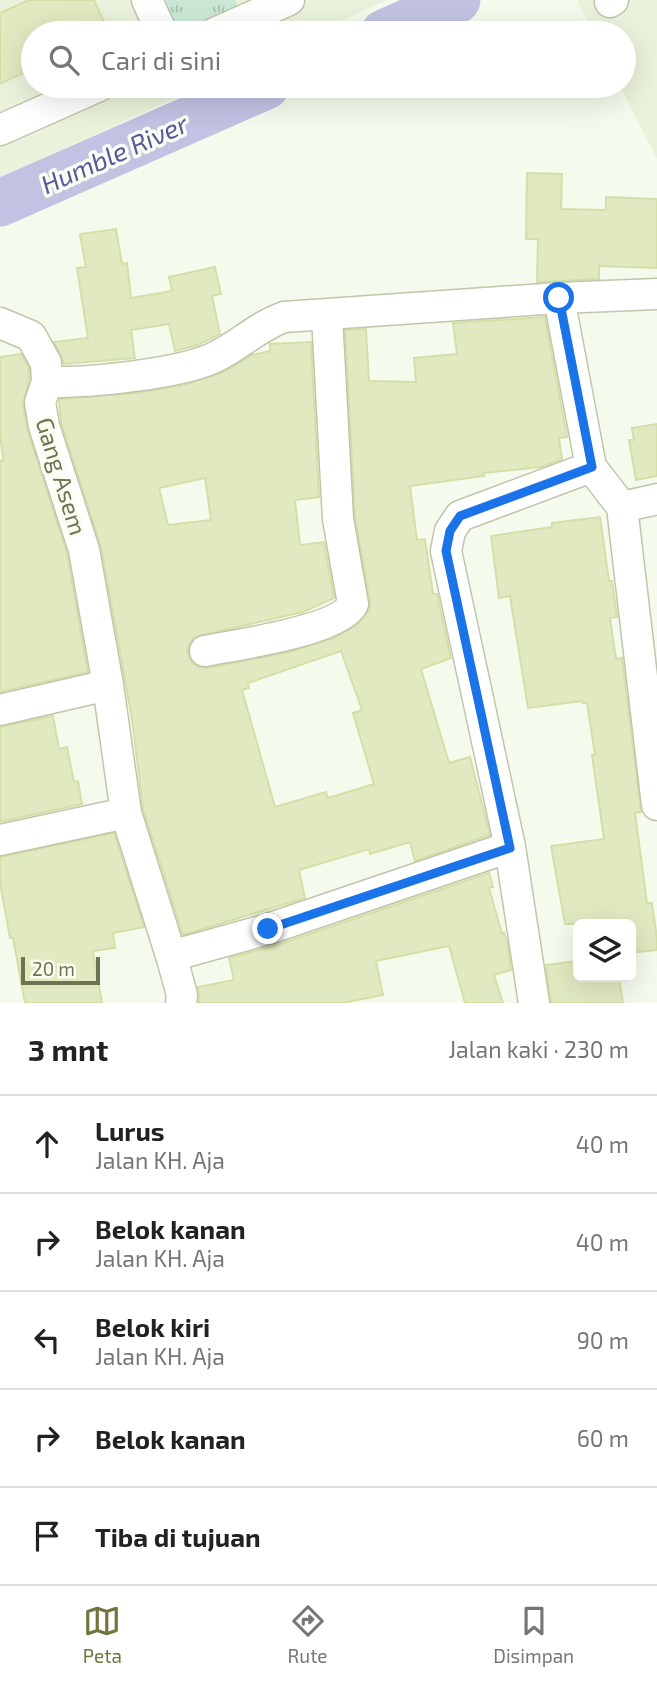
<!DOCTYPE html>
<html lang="id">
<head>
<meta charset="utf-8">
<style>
	body { margin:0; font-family:"Exo 2",sans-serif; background:#f6f6f6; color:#222 }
	.controls { position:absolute; right:21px; bottom:21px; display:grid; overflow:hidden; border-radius:10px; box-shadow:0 7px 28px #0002 }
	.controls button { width:63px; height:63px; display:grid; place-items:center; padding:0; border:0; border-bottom:2px solid #e0e0e0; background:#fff; color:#222; font:35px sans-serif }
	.scale { position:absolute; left:21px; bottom:18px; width:79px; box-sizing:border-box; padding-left:7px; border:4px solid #6e7451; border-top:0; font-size:19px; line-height:24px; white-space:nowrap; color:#6e7451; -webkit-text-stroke:5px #f9fef2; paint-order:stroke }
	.stop { position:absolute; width:21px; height:21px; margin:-16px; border:5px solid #1a73e8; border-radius:50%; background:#fff }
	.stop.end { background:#1a73e8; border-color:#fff; box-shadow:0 2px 7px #0008 }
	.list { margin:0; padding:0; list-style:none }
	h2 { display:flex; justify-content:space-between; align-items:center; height:91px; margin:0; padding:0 28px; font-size:30px }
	h2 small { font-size:23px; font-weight:400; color:#767676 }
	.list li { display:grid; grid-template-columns:46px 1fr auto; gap:21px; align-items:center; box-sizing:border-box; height:98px; padding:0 28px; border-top:2px solid #e0e0e0 }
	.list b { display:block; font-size:26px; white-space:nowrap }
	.list p { margin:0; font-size:23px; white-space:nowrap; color:#767676 }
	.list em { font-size:23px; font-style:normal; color:#767676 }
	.icon { flex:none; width:38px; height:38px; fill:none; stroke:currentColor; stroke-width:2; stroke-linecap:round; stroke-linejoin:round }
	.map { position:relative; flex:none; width:657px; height:1003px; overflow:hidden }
	.search { position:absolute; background:#fff; box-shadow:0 7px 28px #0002; left:21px; right:21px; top:21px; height:77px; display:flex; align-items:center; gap:18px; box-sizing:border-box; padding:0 24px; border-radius:38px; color:#767676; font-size:26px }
	.sheet { height:581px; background:#fff }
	nav { display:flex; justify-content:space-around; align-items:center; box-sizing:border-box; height:98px; border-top:2px solid #e0e0e0; background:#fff; font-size:19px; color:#767676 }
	nav a { display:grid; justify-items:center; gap:4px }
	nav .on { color:#72743d }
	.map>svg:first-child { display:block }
	.residential { fill:#eaf2db }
	.park { fill:url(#park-tufts) }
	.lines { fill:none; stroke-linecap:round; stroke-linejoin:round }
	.river { stroke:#c2c3e3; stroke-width:47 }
	.building { fill:#e1e9c1; stroke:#d4dfa8; stroke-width:2; fill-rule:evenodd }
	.minor-casing { stroke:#bfc6aa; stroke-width:33 }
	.minor { stroke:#fff; stroke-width:30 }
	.route { stroke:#1a73e8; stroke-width:9 }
	.labels { text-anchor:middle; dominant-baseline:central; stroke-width:7; stroke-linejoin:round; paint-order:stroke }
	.street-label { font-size:24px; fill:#6e7451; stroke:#f9fef2 }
	.water-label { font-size:26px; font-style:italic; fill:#575899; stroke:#f9fef2 }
</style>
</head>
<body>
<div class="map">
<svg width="657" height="1003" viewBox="0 0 657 1003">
	<defs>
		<pattern id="park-tufts" width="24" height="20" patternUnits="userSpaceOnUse" patternTransform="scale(1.75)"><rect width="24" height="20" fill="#cbe8d7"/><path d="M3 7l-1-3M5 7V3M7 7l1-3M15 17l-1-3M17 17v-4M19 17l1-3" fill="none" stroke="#a9c1b1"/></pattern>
	</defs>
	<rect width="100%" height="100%" fill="#f5fbec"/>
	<path class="residential" d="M0,0H387L315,33H33V86H201L0,178Z
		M577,0H657V159L620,86H624V33H594Z"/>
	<path class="park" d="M161,0H235L241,14L201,33H176Z"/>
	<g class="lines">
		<path class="river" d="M384,33L457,0
			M0,203L266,86"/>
	</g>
	<path class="building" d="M29,0H94L109,33H33V68L0,84V13Z
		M527,173L562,174L561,209L606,210V197L657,199V268L599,266V279L537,282L538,239H526Z
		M116,229L122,264L127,263L131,298L172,291L169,277L215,267L221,294L212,296L220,334L198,345L175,351L169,324L131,330L135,358L64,364L54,342L88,338L77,268L86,267L80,234Z
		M545,317L567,437L559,438L562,459L541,467L483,473L484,476L410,486L417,540L425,539L433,594H437L451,658L421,669L449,763L470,757L490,835L415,861L410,842L370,854L369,849L299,870L305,898L183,935L143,809L132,719L101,547L61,422L59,399L137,393L187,384L226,371L252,355L270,351V344L311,342L319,497L295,500L300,545L324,542L334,598L303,612L194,637L188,646V655L192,663L199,667L208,668L289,652L334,638L356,626L369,610L370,601L355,517L345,330L366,329L369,381L416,382L414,358L457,354L453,323ZM205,478L211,520L168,525L159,488ZM341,651L362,710L353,713L374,784L328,798L326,792L275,807L242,690L249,688L248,683Z
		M21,354L29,368V379L23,404L27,429L67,554L88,672L0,692V461L3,460L0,433V357Z
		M657,424V476L636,480L629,440H634L632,428Z
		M600,517L609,581H612L617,617L610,618L616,659L622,658L641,812L635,813L647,903H652L657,938V950L631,953V924H565L551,846L604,839L592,755H595L587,703H583V701L528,708L510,596L499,598L491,536L552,527V523Z
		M53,716L59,749L67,747L74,782L78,781L82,804L0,822V727Z
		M114,833L144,927L113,933L115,948L93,951L102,1003H25L13,938H10L0,883V857Z
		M489,873L493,887L489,888L502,934L504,933L507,941L511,970L494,975L503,1003H465L449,946L376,961L383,995L343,1003H199L198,987L234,980L229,958L274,946Z
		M578,961V977H619L623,1003H551L546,965Z"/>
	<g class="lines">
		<defs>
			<path id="minor" d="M147,0L162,33
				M610,2L613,0
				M215,33L289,0
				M0,130L99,86
				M559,298L591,467L622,507L657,805
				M0,323L31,336L46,363L47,382L40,402L44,426L84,550L108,685L126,813L173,962L182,995L181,1003
				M47,382C86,383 186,374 219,355C242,343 259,326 284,317L559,298L657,294
				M622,507L657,499
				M205,651C235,645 339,631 353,604L338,519L327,316
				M0,710L108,685
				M0,840L126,813
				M171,956L268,929L510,847
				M534,1003L510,847L446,551L450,531L460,516L591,467"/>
		</defs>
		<use href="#minor" class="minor-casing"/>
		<use href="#minor" class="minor"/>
	</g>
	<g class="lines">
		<path class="route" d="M268,929L510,848L446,551L450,531L460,516L592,467L559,298"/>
	</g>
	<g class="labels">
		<g class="street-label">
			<text transform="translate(62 476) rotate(73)">Gang Asem</text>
		</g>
		<g class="water-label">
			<text transform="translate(114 153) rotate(-24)">Humble River</text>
		</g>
	</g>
</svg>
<div class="controls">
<button><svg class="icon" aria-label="layers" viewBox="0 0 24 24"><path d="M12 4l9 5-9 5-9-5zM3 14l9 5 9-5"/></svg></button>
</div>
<div class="scale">20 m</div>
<div class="stop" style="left:559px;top:298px"></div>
<div class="stop end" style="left:268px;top:929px"></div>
<div class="search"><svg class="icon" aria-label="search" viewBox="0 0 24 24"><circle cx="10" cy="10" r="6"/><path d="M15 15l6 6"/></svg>Cari di sini</div>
</div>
<section class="sheet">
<h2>3 mnt<small>Jalan kaki · 230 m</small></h2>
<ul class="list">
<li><svg class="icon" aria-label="ahead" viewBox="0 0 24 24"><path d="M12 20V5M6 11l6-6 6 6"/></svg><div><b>Lurus</b><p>Jalan KH. Aja</p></div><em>40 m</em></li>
<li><svg class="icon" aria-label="right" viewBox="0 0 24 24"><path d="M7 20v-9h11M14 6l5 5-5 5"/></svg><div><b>Belok kanan</b><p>Jalan KH. Aja</p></div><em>40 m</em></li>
<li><svg class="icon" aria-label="left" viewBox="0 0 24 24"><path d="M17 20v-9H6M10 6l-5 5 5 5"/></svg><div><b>Belok kiri</b><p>Jalan KH. Aja</p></div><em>90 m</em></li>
<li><svg class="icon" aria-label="right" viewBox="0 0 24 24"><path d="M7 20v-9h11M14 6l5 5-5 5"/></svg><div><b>Belok kanan</b></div><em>60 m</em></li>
<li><svg class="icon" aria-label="arrive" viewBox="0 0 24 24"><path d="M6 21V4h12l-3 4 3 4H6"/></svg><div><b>Tiba di tujuan</b></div></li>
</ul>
</section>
<nav>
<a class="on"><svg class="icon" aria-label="map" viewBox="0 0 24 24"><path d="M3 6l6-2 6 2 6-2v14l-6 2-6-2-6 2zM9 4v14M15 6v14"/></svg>Peta</a>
<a><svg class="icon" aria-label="directions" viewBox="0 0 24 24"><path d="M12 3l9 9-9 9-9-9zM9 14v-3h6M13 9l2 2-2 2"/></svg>Rute</a>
<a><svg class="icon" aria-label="saved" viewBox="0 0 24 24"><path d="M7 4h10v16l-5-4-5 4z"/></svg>Disimpan</a>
</nav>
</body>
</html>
